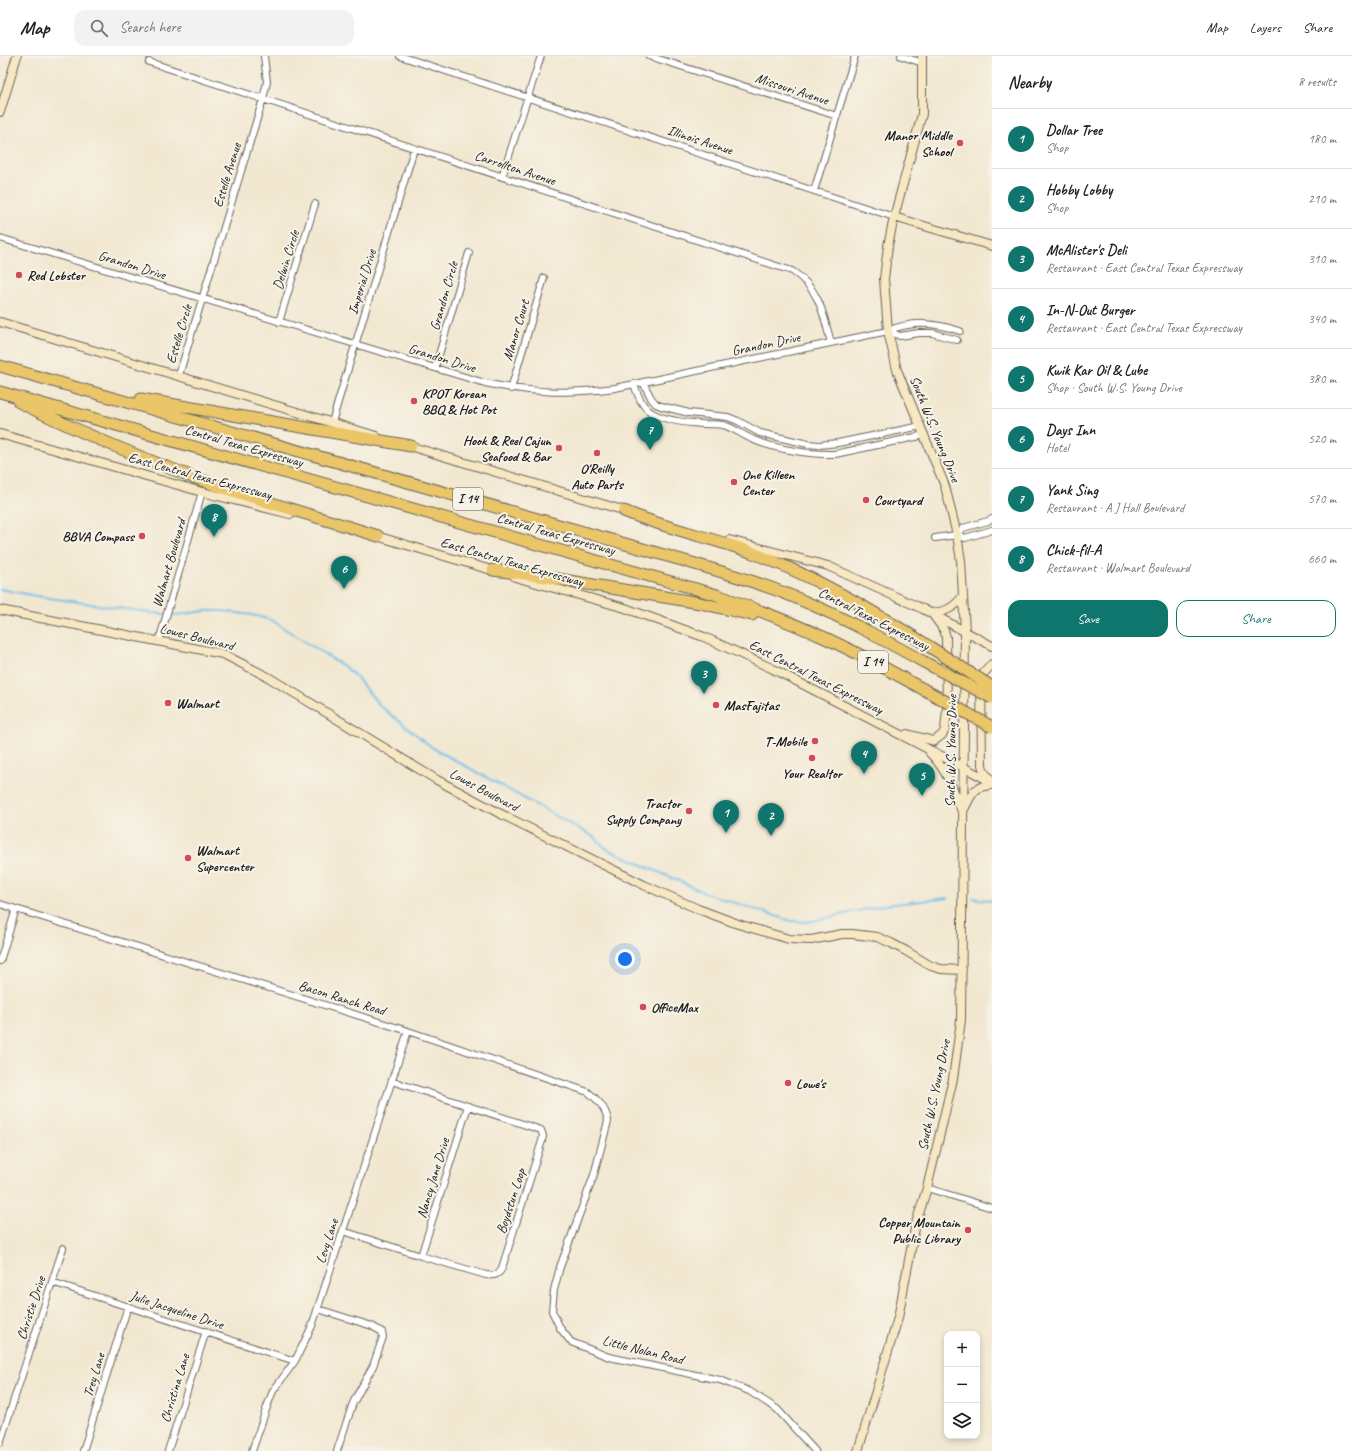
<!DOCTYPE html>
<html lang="en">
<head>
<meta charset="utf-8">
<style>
	body { margin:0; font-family:Caveat,sans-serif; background:#f2f2f2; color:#222 }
	.controls { position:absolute; right:12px; bottom:12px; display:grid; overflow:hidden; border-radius:8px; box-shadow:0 2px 6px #0003 }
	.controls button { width:36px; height:36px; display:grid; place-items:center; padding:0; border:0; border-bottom:1px solid #e0e0e0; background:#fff; color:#222; font:20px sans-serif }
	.you { position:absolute; left:625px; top:903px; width:14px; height:14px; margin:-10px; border:3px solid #fff; border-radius:50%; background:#1a73e8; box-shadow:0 0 0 6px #1a73e833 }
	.badge { display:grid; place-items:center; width:26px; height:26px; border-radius:50%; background:#0f766e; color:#fff; font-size:13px; font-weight:700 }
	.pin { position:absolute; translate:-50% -33px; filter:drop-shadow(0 1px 2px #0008) }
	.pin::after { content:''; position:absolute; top:21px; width:14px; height:12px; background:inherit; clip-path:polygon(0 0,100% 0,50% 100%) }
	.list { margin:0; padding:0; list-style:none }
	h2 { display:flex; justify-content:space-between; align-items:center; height:52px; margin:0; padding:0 16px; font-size:17px }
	h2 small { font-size:13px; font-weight:400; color:#767676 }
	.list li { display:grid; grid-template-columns:26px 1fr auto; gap:12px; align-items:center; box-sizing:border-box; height:60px; padding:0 16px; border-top:1px solid #e0e0e0 }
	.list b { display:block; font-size:15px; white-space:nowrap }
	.list p { margin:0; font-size:13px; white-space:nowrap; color:#767676 }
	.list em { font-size:13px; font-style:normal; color:#767676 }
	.actions { display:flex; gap:8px; padding:12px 16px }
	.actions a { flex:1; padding:9px 0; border:1px solid #0f766e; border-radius:12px; text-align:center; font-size:14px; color:#0f766e }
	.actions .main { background:#0f766e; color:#fff }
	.icon { flex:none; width:22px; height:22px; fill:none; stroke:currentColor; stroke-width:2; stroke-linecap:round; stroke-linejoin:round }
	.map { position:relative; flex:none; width:992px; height:1395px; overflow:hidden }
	header { display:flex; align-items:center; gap:24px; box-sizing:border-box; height:56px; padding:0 20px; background:#fff; border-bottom:1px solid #e0e0e0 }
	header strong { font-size:19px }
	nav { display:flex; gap:22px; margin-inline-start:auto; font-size:14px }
	.search { width:280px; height:36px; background:#f2f2f2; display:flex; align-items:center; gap:10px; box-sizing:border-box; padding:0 14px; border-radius:12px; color:#767676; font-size:15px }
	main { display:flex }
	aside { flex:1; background:#fff }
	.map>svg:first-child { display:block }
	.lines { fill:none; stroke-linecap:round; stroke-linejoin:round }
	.stream { stroke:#70bfea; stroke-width:2 }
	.street-casing { stroke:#67635b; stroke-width:8 }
	.secondary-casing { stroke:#67635b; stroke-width:10 }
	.highway-casing { stroke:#67635b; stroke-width:13 }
	.street { stroke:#fff; stroke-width:6 }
	.secondary { stroke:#f7e8c3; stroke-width:8 }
	.highway { stroke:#eac669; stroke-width:11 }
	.highway-bridge-casing { stroke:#67635b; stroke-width:13; stroke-linecap:butt }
	.highway-bridge { stroke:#eac669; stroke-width:11 }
	.poi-dot { fill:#d1495b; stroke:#f7f3e8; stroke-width:1.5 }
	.labels { text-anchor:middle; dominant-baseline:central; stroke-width:4; stroke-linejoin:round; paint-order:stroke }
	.shield { fill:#f7f3e8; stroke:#5e5c59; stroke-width:1 }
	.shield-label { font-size:13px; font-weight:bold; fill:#1c1c1c }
	.street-label { font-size:14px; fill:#1c1c1c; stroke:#f7f3e8 }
	.poi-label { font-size:14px; font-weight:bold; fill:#1c1c1c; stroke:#f7f3e8; text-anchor:start }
</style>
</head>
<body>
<header>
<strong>Map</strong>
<div class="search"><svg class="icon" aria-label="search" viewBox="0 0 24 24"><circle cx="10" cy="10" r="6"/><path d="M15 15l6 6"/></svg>Search here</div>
<nav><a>Map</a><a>Layers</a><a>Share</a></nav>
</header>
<main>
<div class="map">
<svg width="992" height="1395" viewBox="0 0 992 1395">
	<rect width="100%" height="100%" fill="#f7f3e8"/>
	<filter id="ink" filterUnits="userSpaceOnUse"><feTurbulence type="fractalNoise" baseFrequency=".025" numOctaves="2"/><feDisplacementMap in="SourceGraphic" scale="8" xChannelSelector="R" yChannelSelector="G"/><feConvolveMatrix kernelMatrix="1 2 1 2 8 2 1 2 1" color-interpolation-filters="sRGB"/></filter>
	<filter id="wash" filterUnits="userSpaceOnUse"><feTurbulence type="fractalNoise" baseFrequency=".012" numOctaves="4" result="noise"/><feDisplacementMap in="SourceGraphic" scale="16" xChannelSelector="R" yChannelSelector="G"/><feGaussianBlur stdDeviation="0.9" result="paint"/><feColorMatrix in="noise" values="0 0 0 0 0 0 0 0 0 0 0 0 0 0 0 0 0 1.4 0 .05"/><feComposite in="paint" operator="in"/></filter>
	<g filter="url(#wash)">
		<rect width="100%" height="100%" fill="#f2e8d1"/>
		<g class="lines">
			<path class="stream" d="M0,533L36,540L153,557L176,559L205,555H223L252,559L271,564L345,611L357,622L380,650L433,692L594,781L607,793L708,838L791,865L808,866L885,849L948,842
				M973,842L992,845"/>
		</g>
	</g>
	<g filter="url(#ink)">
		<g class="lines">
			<defs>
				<path id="street" d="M400,0L894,161
					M649,0L837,60
					M901,0L923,7
					M149,6L792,215C820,233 823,257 831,287
					M502,121L541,0
					M814,135L855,0
					M0,182L485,327C530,337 569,338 615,332L888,275C913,264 935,267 960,275
					M279,266L315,148
					M888,275L900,280L919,277H932L957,284
					M435,312L469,197
					M179,319L263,43L267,26L264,0
					M643,326L651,342L656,348L661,350L689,357L728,361L738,365L760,377L808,388L819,389L838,387L921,370
					M634,328C638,340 642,352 654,358C665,364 689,367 702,368C709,368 716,368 723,369C735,372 743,380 754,384C775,393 812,399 835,398L925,379
					M511,333L544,222
					M332,366L414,93
					M957,479L963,472L988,465L992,463
					M935,482L957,479L965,482L992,474
					M159,585L202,436
					M0,848L408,975L588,1036C598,1044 606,1052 608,1065L594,1119L560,1211L554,1234L552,1255L560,1272L571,1286L609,1301L720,1324L749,1335L777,1353L815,1395
					M0,905L16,853
					M927,1132L992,1152
					M343,1175L421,1200L486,1219C494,1220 499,1219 502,1212L542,1085L543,1080L541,1074L392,1025
					M421,1200L468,1050
					M52,1226L295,1305
					M318,1253L372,1270L382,1276L383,1281L373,1310L353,1347L337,1395
					M0,1387L63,1192
					M83,1395L128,1250
					M168,1395L206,1275
					M252,1395L268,1348L273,1335L295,1305L312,1270L408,975"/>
				<path id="secondary" d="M0,56L17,0
					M894,161L992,190
					M0,266L376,380
					M0,378L202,436L290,458
					M406,389L629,456
					M373,479L498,516
					M729,484L828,510L923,553L992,590
					M515,521L625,552L704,581L771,612L992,726
					M0,554L223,598L268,621L437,724L499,757L644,829L698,853L738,868L789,883L811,884L842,878H852L877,881L891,887L906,895L931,910L941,913L962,914
					M931,557C946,556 954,552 963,540
					M907,678L934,685L942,679L945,674L947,653L946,581L944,574L933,559
					M930,697C946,713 953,732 961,753
					M991,724L984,716L982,709L981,624L983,618L992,608
					M963,755C972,739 972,730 992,729
					M858,1395L898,1262L916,1167L927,1132L953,1023L961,964L965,575L961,505L957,479L945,430L897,314L888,275L884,223L888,190L894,161L922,58V0"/>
				<path id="highway" d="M0,310L678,503C722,516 766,528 808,547C848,564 886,585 924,606
					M0,336L717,539C753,552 788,565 823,581C857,596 890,615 923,633
					M141,343L411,390
					M19,346C83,378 150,406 218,430C271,448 325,463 378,480
					M624,455C666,473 711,481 753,497C816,521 873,555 930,591
					M493,514L540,520L700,547L752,559"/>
			</defs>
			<use href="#street" class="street-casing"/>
			<use href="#secondary" class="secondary-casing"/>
			<use href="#highway" class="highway-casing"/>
			<use href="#street" class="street"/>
			<use href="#secondary" class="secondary"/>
			<use href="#highway" class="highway"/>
			<defs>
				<path id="highway-bridge" d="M930,591L992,631
					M924,606L992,642
					M923,633L992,671"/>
			</defs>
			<use href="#highway-bridge" class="highway-bridge-casing"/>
			<use href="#highway-bridge" class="highway-bridge"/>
		</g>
	</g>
	<g class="poi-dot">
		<circle cx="960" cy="87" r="4"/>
		<circle cx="19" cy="219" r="4"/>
		<circle cx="414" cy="345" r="4"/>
		<circle cx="559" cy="392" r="4"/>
		<circle cx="597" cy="397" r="4"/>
		<circle cx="734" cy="426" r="4"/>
		<circle cx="866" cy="444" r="4"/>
		<circle cx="142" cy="480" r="4"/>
		<circle cx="168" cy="647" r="4"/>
		<circle cx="716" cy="649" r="4"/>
		<circle cx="815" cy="685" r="4"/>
		<circle cx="812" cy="702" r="4"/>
		<circle cx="689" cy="755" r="4"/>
		<circle cx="188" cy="802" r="4"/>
		<circle cx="643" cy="951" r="4"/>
		<circle cx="788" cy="1027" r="4"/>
		<circle cx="968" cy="1174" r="4"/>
	</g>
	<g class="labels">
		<g class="shield">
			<rect x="453" y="432" width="30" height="22" rx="3"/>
			<rect x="858" y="595" width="30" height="22" rx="3"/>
		</g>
		<g class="shield-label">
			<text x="468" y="443">I 14</text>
			<text x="873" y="606">I 14</text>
		</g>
		<g class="street-label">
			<text transform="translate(792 33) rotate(18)">Missouri Avenue</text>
			<text transform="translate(700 84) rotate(18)">Illinois Avenue</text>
			<text transform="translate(515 112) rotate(18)">Carrollton Avenue</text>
			<text transform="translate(227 119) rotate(-73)">Estelle Avenue</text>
			<text transform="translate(286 204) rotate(-73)">Delwin Circle</text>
			<text transform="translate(132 209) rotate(17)">Grandon Drive</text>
			<text transform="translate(362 226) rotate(-73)">Imperial Drive</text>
			<text transform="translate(444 240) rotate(-74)">Grandon Circle</text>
			<text transform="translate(516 274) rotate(-73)">Manor Court</text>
			<text transform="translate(179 278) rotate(-73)">Estelle Circle</text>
			<text transform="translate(766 288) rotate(-12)">Grandon Drive</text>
			<text transform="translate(442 302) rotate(17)">Grandon Drive</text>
			<text transform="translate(935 373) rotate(68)">South W.S. Young Drive</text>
			<text transform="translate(244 390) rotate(16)">Central Texas Expressway</text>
			<text transform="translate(200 420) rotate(15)">East Central Texas Expressway</text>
			<text transform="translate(556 478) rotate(16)">Central Texas Expressway</text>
			<text transform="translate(512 506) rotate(16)">East Central Texas Expressway</text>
			<text transform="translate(169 507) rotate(-74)">Walmart Boulevard</text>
			<text transform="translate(874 563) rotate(27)">Central Texas Expressway</text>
			<text transform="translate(197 581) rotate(14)">Lowes Boulevard</text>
			<text transform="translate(816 621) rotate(27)">East Central Texas Expressway</text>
			<text transform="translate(951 695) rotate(-89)">South W.S. Young Drive</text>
			<text transform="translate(484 734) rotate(28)">Lowes Boulevard</text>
			<text transform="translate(342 942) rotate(17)">Bacon Ranch Road</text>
			<text transform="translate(934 1039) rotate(-78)">South W.S. Young Drive</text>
			<text transform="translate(433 1122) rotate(-73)">Nancy Jane Drive</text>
			<text transform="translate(511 1145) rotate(-72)">Boydstun Loop</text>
			<text transform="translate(327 1185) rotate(-72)">Levy Lane</text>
			<text transform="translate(31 1252) rotate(-72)">Christie Drive</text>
			<text transform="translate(177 1254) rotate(18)">Julie Jacqueline Drive</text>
			<text transform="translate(643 1294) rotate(14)">Little Nolan Road</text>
			<text transform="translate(94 1319) rotate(-73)">Trey Lane</text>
			<text transform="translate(175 1332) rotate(-73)">Christina Lane</text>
		</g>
		<g class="poi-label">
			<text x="952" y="79" text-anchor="end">Manor Middle<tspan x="952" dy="16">School</tspan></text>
			<text x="27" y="219">Red Lobster</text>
			<text x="422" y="337">KPOT Korean<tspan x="422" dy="16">BBQ &amp; Hot Pot</tspan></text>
			<text x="551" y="384" text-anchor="end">Hook &amp; Reel Cajun<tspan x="551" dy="16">Seafood &amp; Bar</tspan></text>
			<text x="597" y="412" text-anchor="middle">O'Reilly<tspan x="597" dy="16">Auto Parts</tspan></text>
			<text x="742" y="418">One Killeen<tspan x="742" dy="16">Center</tspan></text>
			<text x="874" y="444">Courtyard</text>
			<text x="134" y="480" text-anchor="end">BBVA Compass</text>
			<text x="176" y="647">Walmart</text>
			<text x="724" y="649">MasFajitas</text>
			<text x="807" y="685" text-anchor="end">T-Mobile</text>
			<text x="812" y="717" text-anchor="middle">Your Realtor</text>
			<text x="681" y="747" text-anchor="end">Tractor<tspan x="681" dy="16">Supply Company</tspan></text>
			<text x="196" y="794">Walmart<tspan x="196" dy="16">Supercenter</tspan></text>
			<text x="651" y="951">OfficeMax</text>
			<text x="796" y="1027">Lowe's</text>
			<text x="960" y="1166" text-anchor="end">Copper Mountain<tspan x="960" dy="16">Public Library</tspan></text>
		</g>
	</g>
</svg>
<div class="controls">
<button>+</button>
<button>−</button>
<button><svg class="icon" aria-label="layers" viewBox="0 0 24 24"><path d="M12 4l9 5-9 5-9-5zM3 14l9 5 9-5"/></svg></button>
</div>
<div class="you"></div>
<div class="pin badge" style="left:726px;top:777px">1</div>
<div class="pin badge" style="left:771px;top:780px">2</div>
<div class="pin badge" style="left:704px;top:638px">3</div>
<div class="pin badge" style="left:864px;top:718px">4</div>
<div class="pin badge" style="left:922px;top:740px">5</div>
<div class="pin badge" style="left:344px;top:533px">6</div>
<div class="pin badge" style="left:650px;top:394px">7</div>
<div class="pin badge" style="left:214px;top:481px">8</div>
</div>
<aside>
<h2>Nearby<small>8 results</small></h2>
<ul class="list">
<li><span class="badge">1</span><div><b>Dollar Tree</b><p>Shop</p></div><em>180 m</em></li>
<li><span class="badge">2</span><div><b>Hobby Lobby</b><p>Shop</p></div><em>210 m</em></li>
<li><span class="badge">3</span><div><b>McAlister's Deli</b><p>Restaurant · East Central Texas Expressway</p></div><em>310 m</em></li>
<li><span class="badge">4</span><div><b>In-N-Out Burger</b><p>Restaurant · East Central Texas Expressway</p></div><em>340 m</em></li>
<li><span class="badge">5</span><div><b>Kwik Kar Oil &amp; Lube</b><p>Shop · South W.S. Young Drive</p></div><em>380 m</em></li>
<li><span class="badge">6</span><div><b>Days Inn</b><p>Hotel</p></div><em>520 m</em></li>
<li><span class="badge">7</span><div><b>Yank Sing</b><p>Restaurant · A J Hall Boulevard</p></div><em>570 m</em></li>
<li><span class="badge">8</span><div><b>Chick-fil-A</b><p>Restaurant · Walmart Boulevard</p></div><em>660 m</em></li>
</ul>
<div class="actions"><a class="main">Save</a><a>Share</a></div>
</aside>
</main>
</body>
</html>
